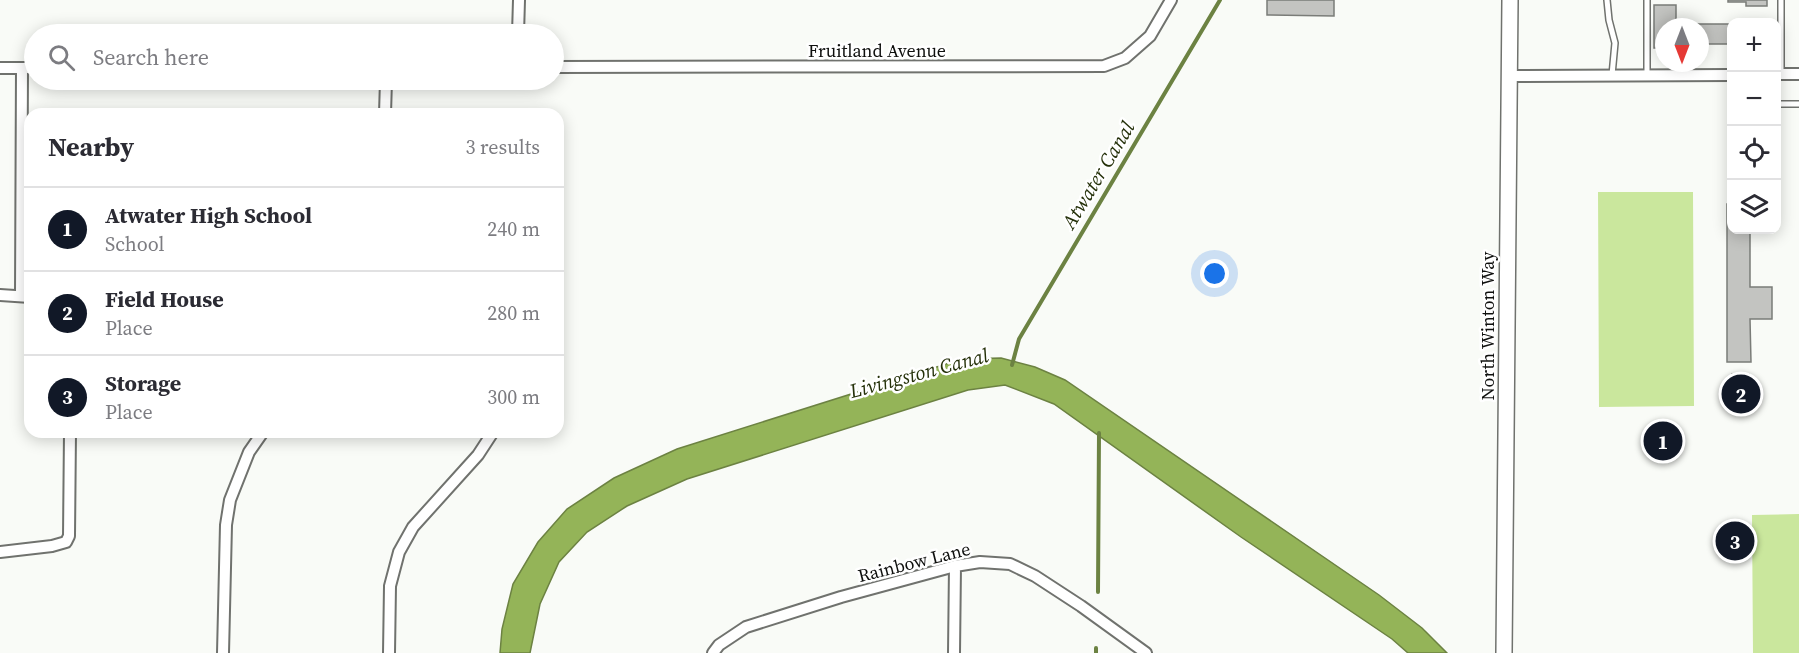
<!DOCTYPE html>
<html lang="en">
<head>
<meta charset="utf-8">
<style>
	body { margin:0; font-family:"Source Serif 4",serif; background:#f7f7f7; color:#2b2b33 }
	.controls { position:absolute; right:18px; top:18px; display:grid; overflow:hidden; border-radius:12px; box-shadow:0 3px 15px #0003 }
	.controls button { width:54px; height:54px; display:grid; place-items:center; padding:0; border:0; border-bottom:2px solid #e1e1e2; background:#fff; color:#2b2b33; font:30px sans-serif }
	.compass { position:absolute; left:1655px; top:18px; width:54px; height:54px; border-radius:50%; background:#fff; box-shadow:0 3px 15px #0003; rotate:180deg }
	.you { position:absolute; left:1215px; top:274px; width:21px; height:21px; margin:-15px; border:4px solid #fff; border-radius:50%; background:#1a73e8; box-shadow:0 0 0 9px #1a73e833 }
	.badge { display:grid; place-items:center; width:39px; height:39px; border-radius:50%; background:#111827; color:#fff; font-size:20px; font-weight:700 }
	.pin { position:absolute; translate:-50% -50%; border:3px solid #fff; box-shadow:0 2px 6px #0006 }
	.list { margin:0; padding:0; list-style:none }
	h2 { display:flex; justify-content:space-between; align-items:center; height:78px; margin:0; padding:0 24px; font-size:26px }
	h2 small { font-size:20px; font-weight:400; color:#7c7c81 }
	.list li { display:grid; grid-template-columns:39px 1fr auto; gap:18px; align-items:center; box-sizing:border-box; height:84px; padding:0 24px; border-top:2px solid #e1e1e2 }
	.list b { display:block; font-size:22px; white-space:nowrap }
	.list p { margin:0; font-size:20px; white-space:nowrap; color:#7c7c81 }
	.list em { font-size:20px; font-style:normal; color:#7c7c81 }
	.icon { flex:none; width:33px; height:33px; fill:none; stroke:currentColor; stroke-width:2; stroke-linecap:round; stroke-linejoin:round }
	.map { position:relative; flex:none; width:1799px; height:653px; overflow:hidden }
	.search { position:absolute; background:#fff; box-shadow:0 3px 15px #0003; left:24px; top:24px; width:540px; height:66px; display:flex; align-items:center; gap:15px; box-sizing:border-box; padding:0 21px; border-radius:33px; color:#7c7c81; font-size:22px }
	.panel { position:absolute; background:#fff; box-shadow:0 3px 15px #0003; left:24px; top:108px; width:540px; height:330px; border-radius:18px }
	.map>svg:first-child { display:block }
	.green { fill:#cae79d }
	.water { fill:#94b458; stroke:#6c8242; stroke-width:1.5 }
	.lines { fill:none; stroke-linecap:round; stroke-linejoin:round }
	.stream { stroke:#6c8242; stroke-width:4 }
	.building { fill:#c3c4c1; stroke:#7a7c78; stroke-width:1.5 }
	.lane-casing { stroke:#70726e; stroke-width:8 }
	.street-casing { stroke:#70726e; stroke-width:14 }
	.secondary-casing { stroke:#70726e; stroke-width:18 }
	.lane { stroke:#fff; stroke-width:5 }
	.street { stroke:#fff; stroke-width:10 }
	.secondary { stroke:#fff; stroke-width:15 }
	.labels { text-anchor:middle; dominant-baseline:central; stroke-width:5; stroke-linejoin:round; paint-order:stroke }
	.street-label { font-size:18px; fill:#0e0f0d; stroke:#fff }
	.water-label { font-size:20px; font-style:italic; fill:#25310a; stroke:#fff }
</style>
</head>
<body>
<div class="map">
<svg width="1799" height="653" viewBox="0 0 1799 653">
	<rect width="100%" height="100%" fill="#f9fbf7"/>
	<path class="green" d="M1598,192H1693L1694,406L1599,407Z
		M1799,514V653H1753L1752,515Z"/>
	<path class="water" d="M1001,358L1035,367L1065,380L1379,595L1422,628L1447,653H1408L1392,639L1241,537L1054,404L1005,385L968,390L687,479L627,506L587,532L559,562L540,604L530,653H500L502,629L513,584L538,542L567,509L614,478L677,449L962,359Z"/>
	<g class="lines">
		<path class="stream" d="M1012,365L1019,339L1220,0
			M1098,592L1099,433
			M1096,653V648"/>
	</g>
	<path class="building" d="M1267,0H1334V16L1267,15Z
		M1728,0H1767V6H1746V2H1728Z
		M1654,5H1676V27H1664V48H1654Z
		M1687,24H1731L1732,47L1731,44H1700V27H1687Z
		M1727,204H1732V230H1750V287H1772V319H1750L1751,362H1727Z
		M1732,374H1749V413H1732Z
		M1724,529H1745V554H1724Z"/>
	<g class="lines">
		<defs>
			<path id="lane" d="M1607,0L1609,20L1615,43L1612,75
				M1647,0V75
				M1781,74V0
				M1776,104H1799"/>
			<path id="street" d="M518,34L519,0
				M554,67L1104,66L1125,58L1150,36L1171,0
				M0,68H34
				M1776,74H1799
				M1509,76L1732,75
				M385,114L386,80
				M0,295L30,297
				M21,296L22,68
				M0,552L52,546L66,542L69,536L70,432
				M223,653L226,525L230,500L249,452L263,432
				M389,653L390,586L399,552L413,527L478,455L493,432
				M713,653L719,645L746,627L841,597L955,566L980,562L1010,564L1035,576L1081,606L1146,653
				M954,653L955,566"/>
			<path id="secondary" d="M1504,653L1510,0"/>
		</defs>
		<use href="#lane" class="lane-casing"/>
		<use href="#street" class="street-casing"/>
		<use href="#secondary" class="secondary-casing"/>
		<use href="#lane" class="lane"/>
		<use href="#street" class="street"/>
		<use href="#secondary" class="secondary"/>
	</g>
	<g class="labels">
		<g class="street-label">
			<text x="877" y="50">Fruitland Avenue</text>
			<text transform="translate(1487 326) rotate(-90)">North Winton Way</text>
			<text transform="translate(914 562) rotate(-14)">Rainbow Lane</text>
		</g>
		<g class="water-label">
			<text transform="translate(1098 175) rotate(-59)">Atwater Canal</text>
			<text transform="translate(919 373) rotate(-15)">Livingston Canal</text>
		</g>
	</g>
</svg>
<div class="controls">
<button>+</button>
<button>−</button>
<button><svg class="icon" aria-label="locate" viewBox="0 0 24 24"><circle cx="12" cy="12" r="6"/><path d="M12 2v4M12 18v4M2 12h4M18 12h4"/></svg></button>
<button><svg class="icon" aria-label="layers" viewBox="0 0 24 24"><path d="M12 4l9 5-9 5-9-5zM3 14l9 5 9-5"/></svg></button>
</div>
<svg class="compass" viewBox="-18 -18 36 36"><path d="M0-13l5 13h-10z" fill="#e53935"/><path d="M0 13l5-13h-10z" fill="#7c7c81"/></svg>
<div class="you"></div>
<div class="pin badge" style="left:1663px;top:441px">1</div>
<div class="pin badge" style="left:1741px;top:394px">2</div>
<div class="pin badge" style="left:1735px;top:541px">3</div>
<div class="search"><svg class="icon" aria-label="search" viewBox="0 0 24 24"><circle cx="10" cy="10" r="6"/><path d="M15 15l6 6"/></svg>Search here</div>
<section class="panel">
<h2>Nearby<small>3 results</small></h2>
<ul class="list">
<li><span class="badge">1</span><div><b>Atwater High School</b><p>School</p></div><em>240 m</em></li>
<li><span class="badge">2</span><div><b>Field House</b><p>Place</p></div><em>280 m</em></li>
<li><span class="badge">3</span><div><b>Storage</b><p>Place</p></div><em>300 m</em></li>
</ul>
</section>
</div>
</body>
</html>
